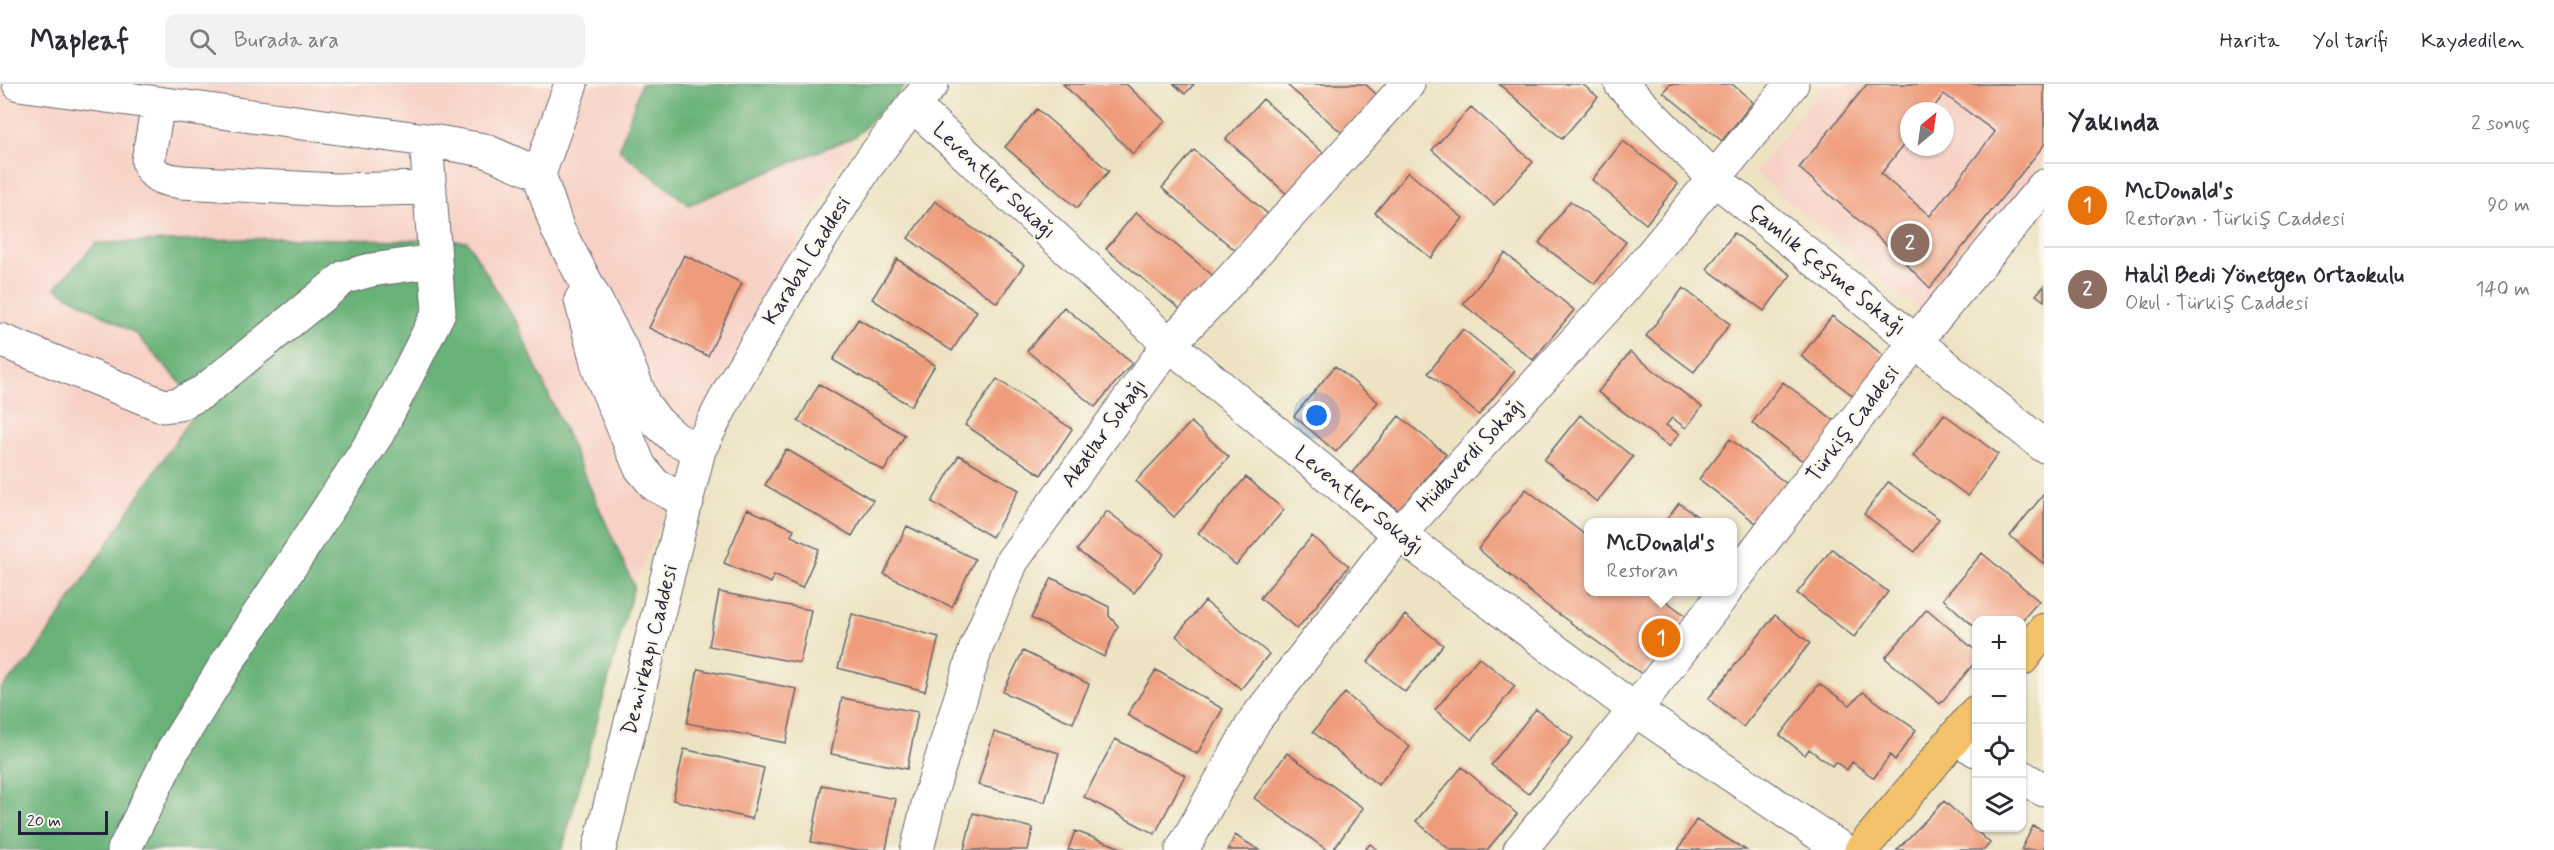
<!DOCTYPE html>
<html lang="tr">
<head>
<meta charset="utf-8">
<style>
	body { margin:0; font-family:Mynerve,sans-serif; background:#f2f2f3; color:#2b2b33 }
	.controls { position:absolute; right:18px; bottom:18px; display:grid; overflow:hidden; border-radius:12px; box-shadow:0 2px 4px #0004 }
	.controls button { width:54px; height:54px; display:grid; place-items:center; padding:0; border:0; border-bottom:2px solid #e1e1e2; background:#fff; color:#2b2b33; font:30px sans-serif }
	.compass { position:absolute; left:1900px; top:18px; width:54px; height:54px; border-radius:50%; background:#fff; box-shadow:0 2px 4px #0004; rotate:29deg }
	.scale { position:absolute; left:18px; bottom:15px; width:90px; box-sizing:border-box; padding-left:6px; border:3px solid #22223b; border-top:0; font-size:16px; line-height:21px; white-space:nowrap; color:#22223b; -webkit-text-stroke:4px #fbf7ec; paint-order:stroke }
	.you { position:absolute; left:1317px; top:332px; width:21px; height:21px; margin:-15px; border:4px solid #fff; border-radius:50%; background:#1a73e8; box-shadow:0 0 0 9px #1a73e833 }
	.badge { display:grid; place-items:center; width:39px; height:39px; border-radius:50%; background:#d93025; color:#fff; font-size:20px; font-weight:700 }
	.pin { position:absolute; translate:-50% -50%; border:3px solid #fff; box-shadow:0 2px 6px #0006 }
	.popup { position:absolute; left:1584px; top:434px; width:153px; height:78px; box-sizing:border-box; display:grid; place-content:center; border-radius:12px; background:#fff; filter:drop-shadow(0 2px 4px #0005); font-size:20px; white-space:nowrap; color:#7c7c81 }
	.popup b { font-size:22px; color:#2b2b33 }
	.popup::after { content:''; position:absolute; left:50%; top:100%; margin-left:-12px; border:12px solid transparent; border-top-color:#fff }
	.list { margin:0; padding:0; list-style:none }
	h2 { display:flex; justify-content:space-between; align-items:center; height:78px; margin:0; padding:0 24px; font-size:26px }
	h2 small { font-size:20px; font-weight:400; color:#7c7c81 }
	.list li { display:grid; grid-template-columns:39px 1fr auto; gap:18px; align-items:center; box-sizing:border-box; height:84px; padding:0 24px; border-top:2px solid #e1e1e2 }
	.list b { display:block; font-size:22px; white-space:nowrap }
	.list p { margin:0; font-size:20px; white-space:nowrap; color:#7c7c81 }
	.list em { font-size:20px; font-style:normal; color:#7c7c81 }
	.icon { flex:none; width:33px; height:33px; fill:none; stroke:currentColor; stroke-width:2; stroke-linecap:round; stroke-linejoin:round }
	.map { position:relative; flex:none; width:2044px; height:766px; overflow:hidden }
	header { display:flex; align-items:center; gap:36px; box-sizing:border-box; height:84px; padding:0 30px; background:#fff; border-bottom:2px solid #e1e1e2 }
	header strong { font-size:28px }
	nav { display:flex; gap:33px; margin-inline-start:auto; font-size:21px }
	.search { width:420px; height:54px; background:#f2f2f3; display:flex; align-items:center; gap:15px; box-sizing:border-box; padding:0 21px; border-radius:12px; color:#7c7c81; font-size:22px }
	main { display:flex }
	aside { flex:1; background:#fff }
	.map>svg:first-child { display:block }
	.built { fill:#f7d1c6; fill-rule:evenodd }
	.forest { fill:#68b178; stroke:#456a5a; stroke-width:1.5 }
	.building { fill:#ef9c7c; fill-rule:evenodd }
	.lines { fill:none; stroke-linecap:round; stroke-linejoin:round }
	.minor-casing { stroke:#69666b; stroke-width:35 }
	.major-casing { stroke:#69666b; stroke-width:35 }
	.minor { stroke:#fff; stroke-width:33 }
	.major { stroke:#f3c26a; stroke-width:33 }
	.labels { text-anchor:middle; dominant-baseline:central; stroke-width:4.5; stroke-linejoin:round; paint-order:stroke }
	.street-label { font-size:21px; fill:#22223b; stroke:#fbf7ec }
</style>
</head>
<body>
<header>
<strong>Mapleaf</strong>
<div class="search"><svg class="icon" aria-label="search" viewBox="0 0 24 24"><circle cx="10" cy="10" r="6"/><path d="M15 15l6 6"/></svg>Burada ara</div>
<nav><a>Harita</a><a>Yol tarifi</a><a>Kaydedilen</a></nav>
</header>
<main>
<div class="map">
<svg width="2044" height="766" viewBox="0 0 2044 766">
	<rect width="100%" height="100%" fill="#fbf7ec"/>
	<filter id="ink" filterUnits="userSpaceOnUse"><feTurbulence type="fractalNoise" baseFrequency=".0167" numOctaves="2"/><feDisplacementMap in="SourceGraphic" scale="12" xChannelSelector="R" yChannelSelector="G"/><feConvolveMatrix kernelMatrix="1 2 1 2 8 2 1 2 1" color-interpolation-filters="sRGB"/></filter>
	<filter id="wash" filterUnits="userSpaceOnUse"><feTurbulence type="fractalNoise" baseFrequency=".008" numOctaves="4" result="noise"/><feDisplacementMap in="SourceGraphic" scale="24" xChannelSelector="R" yChannelSelector="G"/><feGaussianBlur stdDeviation="1.35" result="paint"/><feColorMatrix in="noise" values="0 0 0 0 0 0 0 0 0 0 0 0 0 0 0 0 0 1.4 0 .05"/><feComposite in="paint" operator="in"/></filter>
	<g filter="url(#wash)">
		<rect width="100%" height="100%" fill="#ede3c3"/>
		<path class="built" d="M0,0H641L619,66L689,121L856,52L728,284L634,502L562,766H0Z
			M1827,0H2044V83L1923,230L1754,88ZM1909,27H1945V63H1909Z"/>
		<path class="forest" d="M641,0H907L856,52L689,121L619,66Z
			M284,154L467,157L517,240L634,502L562,766H0V605L31,575L200,320L135,249L55,204L96,159Z"/>
		<g id="blocks">
			<path class="building" d="M1063,0H1126L1165,37L1133,70Z
				M1174,0H1194L1185,10Z
				M1286,0H1365L1384,17L1349,55Z
				M1499,0H1582L1598,13L1562,55Z
				M1670,0H1732L1753,18L1722,57L1663,8Z
				M1867,0H2044V61L1930,204L1904,178L1909,172L1901,165L1897,170L1799,84ZM1944,10L1995,48L1930,132L1881,90L1909,54V27H1931Z
				M1263,15L1329,74L1292,115L1226,55Z
				M1471,23L1533,78L1494,121L1432,66Z
				M1037,25L1109,87L1077,124L1005,63Z
				M1623,57L1678,100L1646,140L1592,96Z
				M1194,66L1269,131L1237,168L1162,104Z
				M1408,88L1463,134L1431,174L1375,129Z
				M935,117L1024,181L997,219L908,154Z
				M1570,117L1626,158L1595,200L1539,159Z
				M1136,128L1216,194L1186,230L1106,165Z
				M1734,149L1791,191L1764,227L1707,185Z
				M1505,169L1574,226L1533,276L1463,220Z
				M684,171L742,199L708,272L649,244Z
				M897,175L977,227L952,267L872,215Z
				M2044,202V217L2036,211Z
				M1683,204L1730,240L1694,288L1646,252Z
				M1064,223L1132,279L1095,323L1027,267Z
				M1832,232L1887,274L1856,314L1801,272Z
				M858,235L935,281L911,322L833,276Z
				M1463,245L1515,287L1479,331L1428,289Z
				M1630,268L1702,323L1686,344L1672,334L1666,341L1679,350L1669,363L1598,308Z
				M1335,282L1378,318L1336,368L1294,332Z
				M997,295L1072,345L1041,391L965,341Z
				M1783,298L1839,340L1808,381L1752,339Z
				M819,300L905,351L884,387L798,337Z
				M1944,330L1998,370L1968,412L1913,372Z
				M1580,331L1633,373L1597,418L1544,376Z
				M1399,332L1446,370L1399,427L1352,389Z
				M1191,338L1229,373L1174,433L1136,397Z
				M1730,355L1787,400L1756,439L1699,395Z
				M786,365L873,416L852,452L765,401Z
				M959,371L1019,406L992,453L932,418Z
				M1246,393L1284,426L1236,481L1198,449Z
				M1888,398L1939,435L1915,468L1864,430Z
				M1526,405L1589,454V508H1654L1686,532L1642,590L1546,521L1478,465Z
				M2043,411L2044,412V480L2010,452Z
				M1679,419L1705,438H1665Z
				M747,425L794,445L791,452L819,465L802,504L774,491L771,499L724,479Z
				M1107,427L1164,470L1134,509L1077,466Z
				M907,442L975,475L952,523L884,490Z
				M1312,452L1349,482L1297,545L1260,514Z
				M1832,465L1888,508L1854,553L1797,509Z
				M1982,469L2039,517L2022,536H1976V544L1943,515Z
				M1052,494L1109,523V532L1118,542L1104,573L1031,534Z
				M719,508L811,526L800,579L709,562Z
				M1205,517L1269,570L1241,605L1176,552Z
				M1927,525L1976,567V577L1940,620L1885,574Z
				M852,530L939,553L925,607L838,584Z
				M1405,531L1443,561L1405,608L1368,578Z
				M1775,531L1810,559L1743,643L1708,615Z
				M1023,567L1089,600L1073,639L1003,608Z
				M1479,573L1515,602L1472,656L1435,626Z
				M698,585L797,605L786,659L687,639Z
				M1156,586L1223,625L1197,670L1127,631Z
				M1819,600L1850,621L1863,608L1916,646L1895,676L1890,671L1874,694L1852,678L1847,686L1835,678L1832,682L1809,665L1805,671L1780,651Z
				M1345,609L1410,663L1378,701L1313,648Z
				M842,614L918,628L907,685L831,670Z
				M1536,625L1573,654L1528,710L1491,681Z
				M994,648L1059,669L1045,718L978,701Z
				M1115,655L1185,691L1155,750L1084,713Z
				M684,665L764,684L752,735L673,716Z
				M1287,669L1363,724L1333,766H1327L1254,714Z
				M1462,683L1517,730L1487,766H1450L1416,737Z
				M822,701L896,715L886,766H852L811,758Z
				M1944,717L1990,759L1984,766H1897Z
				M973,729L1033,744L1028,766H964Z
				M1696,736L1746,766H1678Z
				M2033,742L2044,747V766H2021Z
				M1075,747L1127,766H1068Z
				M1235,751L1259,766H1228Z
				M1370,760L1378,766H1365Z"/>
		</g>
	</g>
	<g filter="url(#ink)">
		<use href="#blocks" fill-opacity="0" stroke="#69666b" stroke-width="1.5"/>
		<g class="lines">
			<defs>
				<path id="minor" d="M19,0L426,56L484,66L539,90
					M571,0L539,90L558,146L623,268L644,321L657,338L676,355L699,366
					M1621,0L1715,95L2044,362
					M158,20L148,77C153,95 165,95 181,98L336,106L430,104
					M913,21L1169,260L1399,450L1635,626L1843,766
					M581,216L599,286L640,383L655,401L687,418
					M0,256L164,322L179,320L203,308L345,193L371,186L435,177
					M1733,497L1915,258L2044,102
					M1955,653L1976,666
					M2022,693L2044,706
					M124,766L173,666L230,574L378,349L439,228L426,56
					M599,766L699,366L733,300L797,192L866,83L913,21L932,0
					M917,766L930,712L976,564L1012,477L1169,260L1217,211L1408,0
					M1182,766L1255,636L1399,450L1624,204L1792,0
					M1520,766L1635,626L1725,508"/>
				<path id="major" d="M2022,575L2044,546
					M1861,766L1976,628"/>
			</defs>
			<use href="#minor" class="minor-casing"/>
			<use href="#major" class="major-casing"/>
			<use href="#minor" class="minor"/>
			<use href="#major" class="major"/>
		</g>
	</g>
	<g class="labels">
		<g class="street-label">
			<text transform="translate(994 97) rotate(43)">Leventler Sokağı</text>
			<text transform="translate(807 177) rotate(-58)">Karabal Caddesi</text>
			<text transform="translate(1827 186) rotate(39)">Çamlık Çeşme Sokağı</text>
			<text transform="translate(1853 340) rotate(-53)">Türkiş Caddesi</text>
			<text transform="translate(1104 349) rotate(-54)">Akatlar Sokağı</text>
			<text transform="translate(1471 371) rotate(-47)">Hüdaverdi Sokağı</text>
			<text transform="translate(1359 417) rotate(39)">Leventler Sokağı</text>
			<text transform="translate(650 566) rotate(-76)">Demirkapı Caddesi</text>
		</g>
	</g>
</svg>
<div class="controls">
<button>+</button>
<button>−</button>
<button><svg class="icon" aria-label="locate" viewBox="0 0 24 24"><circle cx="12" cy="12" r="6"/><path d="M12 2v4M12 18v4M2 12h4M18 12h4"/></svg></button>
<button><svg class="icon" aria-label="layers" viewBox="0 0 24 24"><path d="M12 4l9 5-9 5-9-5zM3 14l9 5 9-5"/></svg></button>
</div>
<svg class="compass" viewBox="-18 -18 36 36"><path d="M0-13l5 13h-10z" fill="#e53935"/><path d="M0 13l5-13h-10z" fill="#7c7c81"/></svg>
<div class="scale">20 m</div>
<div class="you"></div>
<div class="pin badge" style="left:1661px;top:554px;background:#e8710a">1</div>
<div class="popup"><b>McDonald's</b>Restoran</div>
<div class="pin badge" style="left:1910px;top:159px;background:#8d6e63">2</div>
</div>
<aside>
<h2>Yakında<small>2 sonuç</small></h2>
<ul class="list">
<li><span class="badge" style="background:#e8710a">1</span><div><b>McDonald's</b><p>Restoran · Türkiş Caddesi</p></div><em>90 m</em></li>
<li><span class="badge" style="background:#8d6e63">2</span><div><b>Halil Bedi Yönetgen Ortaokulu</b><p>Okul · Türkiş Caddesi</p></div><em>140 m</em></li>
</ul>
</aside>
</main>
</body>
</html>
